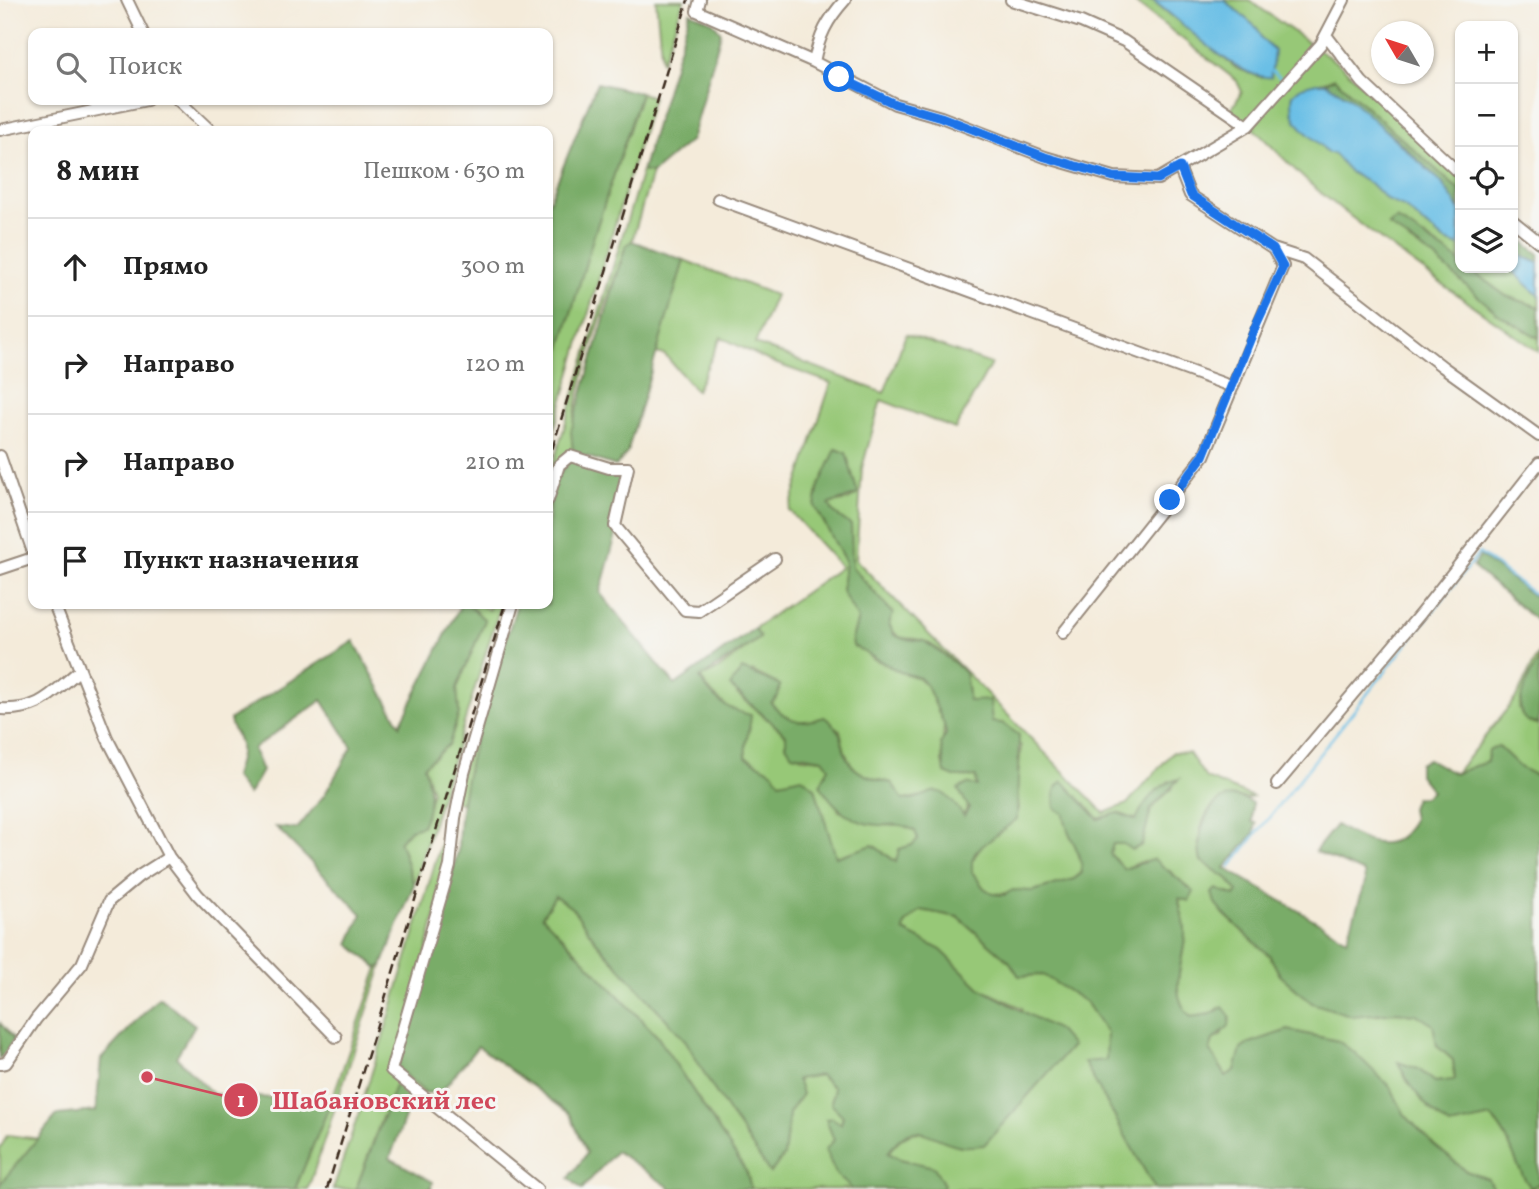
<!DOCTYPE html>
<html lang="ru">
<head>
<meta charset="utf-8">
<style>
	body { margin:0; font-family:Vollkorn,serif; background:#f2f2f2; color:#222 }
	.controls { position:absolute; right:21px; top:21px; display:grid; overflow:hidden; border-radius:14px; box-shadow:0 2px 5px #0004 }
	.controls button { width:63px; height:63px; display:grid; place-items:center; padding:0; border:0; border-bottom:2px solid #e0e0e0; background:#fff; color:#222; font:35px sans-serif }
	.compass { position:absolute; left:1371px; top:21px; width:63px; height:63px; border-radius:50%; background:#fff; box-shadow:0 2px 5px #0004; rotate:309deg }
	.stop { position:absolute; width:21px; height:21px; margin:-16px; border:5px solid #1a73e8; border-radius:50%; background:#fff }
	.stop.end { background:#1a73e8; border-color:#fff; box-shadow:0 2px 7px #0008 }
	.list { margin:0; padding:0; list-style:none }
	h2 { display:flex; justify-content:space-between; align-items:center; height:91px; margin:0; padding:0 28px; font-size:30px }
	h2 small { font-size:23px; font-weight:400; color:#767676 }
	.list li { display:grid; grid-template-columns:46px 1fr auto; gap:21px; align-items:center; box-sizing:border-box; height:98px; padding:0 28px; border-top:2px solid #e0e0e0 }
	.list b { display:block; font-size:26px; white-space:nowrap }
	.list em { font-size:23px; font-style:normal; color:#767676 }
	.icon { flex:none; width:38px; height:38px; fill:none; stroke:currentColor; stroke-width:2; stroke-linecap:round; stroke-linejoin:round }
	.map { position:relative; flex:none; width:1539px; height:1189px; overflow:hidden }
	.search { position:absolute; background:#fff; box-shadow:0 2px 5px #0004; left:28px; top:28px; width:525px; height:77px; display:flex; align-items:center; gap:18px; box-sizing:border-box; padding:0 24px; border-radius:14px; color:#767676; font-size:26px }
	.panel { position:absolute; background:#fff; box-shadow:0 2px 5px #0004; left:28px; top:126px; width:525px; height:483px; border-radius:14px }
	.map>svg:first-child { display:block }
	.green { fill:#97c877; stroke:#69794a; stroke-width:2 }
	.forest { fill:#79ac68; stroke:#5a6b43; stroke-width:2 }
	.water { fill:#6abfe6; stroke:#527482; stroke-width:2 }
	.lines { fill:none; stroke-linecap:round; stroke-linejoin:round }
	.stream { stroke:#6abfe6; stroke-width:2.5 }
	.minor-casing { stroke:#988a7c; stroke-width:14 }
	.minor { stroke:#fff; stroke-width:10 }
	.rail { stroke:#3b2a1e; stroke-width:2.5; stroke-dasharray:10 5; stroke-linecap:butt }
	.route { stroke:#1a73e8; stroke-width:9 }
	.leader { fill:none; stroke:#d1495b; stroke-width:2.5 }
	.callout-dot { fill:#d1495b; stroke:#f6f6f2; stroke-width:2.5 }
	.mark-label { font-size:21px; text-anchor:middle; font-weight:bold; fill:#fff }
	.callout-label { font-size:26px; text-anchor:middle; font-weight:bold; fill:#d1495b; stroke:#f6f6f2; stroke-width:6; stroke-linejoin:round; paint-order:stroke }
</style>
</head>
<body>
<div class="map">
<svg width="1539" height="1189" viewBox="0 0 1539 1189">
	<rect width="100%" height="100%" fill="#f6f6f2"/>
	<filter id="ink" filterUnits="userSpaceOnUse"><feTurbulence type="fractalNoise" baseFrequency=".0143" numOctaves="2"/><feDisplacementMap in="SourceGraphic" scale="14" xChannelSelector="R" yChannelSelector="G"/><feConvolveMatrix kernelMatrix="1 2 1 2 8 2 1 2 1" color-interpolation-filters="sRGB"/></filter>
	<filter id="wash" filterUnits="userSpaceOnUse"><feTurbulence type="fractalNoise" baseFrequency=".00686" numOctaves="4" result="noise"/><feDisplacementMap in="SourceGraphic" scale="28" xChannelSelector="R" yChannelSelector="G"/><feGaussianBlur stdDeviation="1.57" result="paint"/><feColorMatrix in="noise" values="0 0 0 0 0 0 0 0 0 0 0 0 0 0 0 0 0 1.4 0 .05"/><feComposite in="paint" operator="in"/></filter>
	<g filter="url(#wash)">
		<rect width="100%" height="100%" fill="#f4ebda"/>
		<path class="green" d="M656,0H684L662,63Z
			M1132,0H1152L1236,68L1260,77L1274,51L1261,38L1257,28L1224,0H1249L1343,67L1460,177V191L1334,78C1321,86 1297,82 1292,100L1327,153H1332L1348,167L1350,172L1372,185L1387,200L1404,207L1445,241L1460,246V262L1424,236L1409,241L1435,258L1507,320L1539,338V352C1461,297 1382,244 1309,183C1282,159 1260,131 1231,110L1242,92L1237,81Z
			M641,93L653,97L548,449V391L593,238Z
			M642,171L652,173L632,241L626,245C609,298 567,400 573,452L562,468L548,510V481Z
			M684,260L775,295L755,344L884,393L906,334L991,364L955,429L881,400L862,468L856,560L1104,813L1127,804L1173,752L1189,753L1206,778L1253,797C1244,801 1236,794 1226,798C1202,805 1195,840 1201,861L1228,879L1238,892L1235,896L1226,892L1224,914L1270,956L1280,975L1374,1015L1395,1012L1416,1014L1434,1025L1437,1046L1453,1060L1455,1080L1435,1082L1418,1069L1399,1063L1407,1081L1450,1126L1491,1117C1514,1140 1512,1164 1531,1188L1539,1183V1189H1493L1488,1179L1466,1171L1434,1145L1405,1115L1390,1087L1338,1041L1288,1030L1250,1043L1235,1070L1227,1077L1210,1050L1213,1040L1222,1035L1219,1008L1211,1014L1191,1017C1164,992 1187,960 1185,929C1184,918 1179,909 1179,897L1193,892L1170,871L1143,861L1124,869L1110,854L1113,844H1123L1145,830L1151,809L1173,787L1169,781L1146,802L1137,820L1118,813L1098,819L1085,803L1064,814L1069,834L1080,852L1082,872L1074,879L1033,891L993,894L984,888L972,872V861L983,843L1019,809L1017,788L1021,746L992,722L989,700L969,702C967,694 968,686 966,680C962,667 938,648 926,642C908,633 900,647 889,624L893,613L852,567L851,525L834,513L828,504L848,500L858,494L846,453L837,449L819,486L815,506L845,561L842,591L858,619L852,639L871,658L920,678L927,686L944,724L942,763L954,777L975,776L978,787L963,816L941,792L903,800L892,783C854,775 847,768 840,730L824,717L805,724L786,717L770,703L779,685L752,671L737,694L786,735V745L802,758L823,759L829,767L825,777L839,811L868,824L899,823L915,831L918,839L897,862L873,845L836,857L815,788L802,778L780,782L773,772L746,757L744,742L750,728C734,709 713,700 700,677L717,670L760,638L755,628L841,567L789,510L831,383L769,361L721,337L696,391L665,355L656,353Z
			M1468,268H1510L1539,296V307L1506,296Z
			M467,604H479L489,610L490,604H501L414,884C406,870 407,855 399,842L410,829L422,826L432,791L424,766L449,744L459,713L457,688L485,620Z
			M510,604L461,803L451,800L448,866L397,1068L426,1093L413,1095L410,1086L382,1117L356,1189H333C400,997 452,799 510,604Z
			M1539,652C1539,671 1521,688 1519,709L1533,724H1539V777L1521,768L1498,746L1489,751L1487,761L1455,774L1516,698Z
			M555,896L573,909L596,941L686,1041L711,1085L770,1173L784,1156L789,1113L802,1094L796,1079L820,1075L834,1088L831,1104L843,1115L841,1124L826,1119L834,1140L836,1174L852,1189H751L747,1173L657,1036L542,916Z
			M921,910L958,917L1009,961L1019,976L1043,975L1086,1002L1107,1033V1060L1085,1063L1155,1189H941L944,1185L934,1167L900,1159L888,1153C912,1120 928,1133 961,1146L1022,1008L981,989L941,950L903,931L905,924Z
			M382,966L308,1189H295L331,1102L378,968Z
			M7,1135L41,1139L0,1184V1149Z"/>
		<path class="forest" d="M690,12L713,22L721,33L691,140L652,173L642,171Z
			M1334,78L1460,191V210L1441,182L1391,134L1372,121L1349,97L1325,83Z
			M597,83L641,93L593,238L548,391V204Z
			M1397,219L1454,257L1460,262V268H1468L1506,296L1539,307V338L1498,314L1435,258L1388,225Z
			M1513,234L1539,254V263L1513,253Z
			M632,241L684,260L627,453L616,466L573,452L571,431L626,245Z
			M836,449L846,453L858,494L829,504L834,513L851,525L852,567L893,614L889,624L894,635L904,639L924,641L957,665L965,673L969,701L990,700L992,722L1002,723L1019,735L1017,819L976,851L972,861V872L984,888L993,894L1004,895L1013,890L1033,891L1074,879L1082,873C1082,849 1066,836 1064,814L1055,808C1053,795 1053,789 1063,781L1098,819L1118,813L1136,820C1144,801 1159,783 1179,779L1151,809L1142,845L1132,850L1123,844H1113L1110,854L1124,869L1154,859L1194,892L1189,901L1179,898C1179,909 1185,919 1185,930C1186,960 1165,992 1191,1017L1211,1014L1223,1007L1230,1016L1229,1026L1213,1040L1210,1050L1226,1076L1235,1070L1241,1049L1250,1043L1288,1030L1338,1041L1355,1053L1390,1087L1405,1115L1434,1145L1466,1171L1488,1179L1493,1189H1155L1084,1062L1106,1060L1107,1033L1086,1002L1043,975L1019,976L1009,961L958,917L921,910L905,924L904,931L941,950L981,989L1058,1030L1072,1046L984,1145C977,1145 969,1147 962,1146C929,1141 914,1113 888,1153L900,1159L934,1167L944,1185L941,1189H852L836,1174L825,1150L834,1140L826,1119L832,1118L841,1124L843,1116L831,1104L834,1088L820,1075L797,1079L802,1094L789,1113L784,1156L770,1173L711,1085L686,1041L596,941L573,909L555,896L542,916L657,1036L747,1173L751,1189H672L616,1151L582,1189L569,1178L587,1153L570,1114L478,1046L441,1092L426,1093L397,1068L458,851C459,767 493,684 517,604H548C548,562 538,490 571,459L623,474L610,525L616,535L600,593L675,685L755,628L760,638L700,678C712,699 727,710 751,715C750,731 744,741 746,757L773,772L780,782L802,777L815,788L836,857L873,845L896,862L899,849L912,845L918,839L915,831C896,821 897,826 878,825C852,824 833,806 820,785L829,767L823,759L792,754L786,745V735L730,686L742,669L780,685L778,696L771,703C788,722 801,725 824,717C860,738 821,769 892,783L903,800C939,798 932,774 964,816L969,808L958,789L968,784L977,786L976,777H954L945,773L941,743L946,734L944,724L927,686L920,678L900,672L853,646L852,639L858,619L842,591L845,561L815,506L819,486Z
			M1480,556L1539,600V623L1473,567Z
			M461,604H467L485,620L457,688L459,713L449,744L424,766C431,790 432,803 422,826L410,829L399,842C407,856 406,870 414,884L382,966L378,968L349,944L362,914L276,827L297,829L325,794L352,747L322,700L253,749L262,771L248,795L234,777C237,766 243,752 239,741C237,732 230,729 230,719L354,641L400,725Z
			M1539,661V724C1503,723 1528,676 1539,661Z
			M1498,746L1521,768L1539,777V1183L1531,1188C1512,1164 1514,1140 1491,1117L1450,1126C1427,1110 1410,1088 1398,1062L1418,1069L1435,1082L1455,1080L1453,1060L1437,1046L1433,1025L1416,1014L1395,1012L1353,1016L1312,1003L1280,975L1270,956L1224,914L1215,903L1212,893L1216,889L1235,896L1238,892L1228,879L1201,861C1193,830 1215,778 1252,803V822L1256,823L1254,833L1225,868L1347,939L1365,883L1364,873L1315,851L1336,825C1363,842 1396,858 1413,819L1411,808L1415,798L1424,797L1432,791L1419,775V764L1428,759L1455,774L1487,761L1489,751Z
			M159,997L195,1025L176,1057L213,1094L331,1102L295,1189H0V1184L57,1115L96,1111L101,1059Z
			M0,1023L14,1039L0,1059Z
			M404,1082L413,1095L390,1158L433,1182L431,1189H356L395,1086Z"/>
		<path class="water" d="M1152,0H1224L1257,28L1261,38L1274,51L1271,77C1238,81 1180,19 1152,0Z
			M1316,83H1325L1349,97L1441,182L1460,210V246L1445,241L1404,207L1387,200L1372,185L1350,172L1333,153H1328C1310,131 1287,127 1293,94L1301,87Z
			M1513,253L1539,263V296L1510,268H1513Z"/>
		<g class="lines">
			<path class="stream" d="M1272,71L1283,80
				M1230,867L1479,553L1539,598"/>
		</g>
	</g>
	<g filter="url(#ink)">
		<g class="lines">
			<defs>
				<path id="minor" d="M127,0L143,33
					M700,0L697,11L814,62L895,104L941,117L1045,157L1114,177L1158,179L1248,126L1321,44L1344,0
					M1011,0L1081,22L1124,41L1248,126
					M1326,35L1362,82L1460,174
					M814,62C819,36 827,20 845,0
					M178,100L211,131
					M0,130L147,100
					M1179,167L1190,195L1273,249L1304,259L1443,367L1539,436
					M718,199L1233,387
					M1513,221L1539,242
					M0,456L33,552
					M548,500L559,465L570,456L609,468H628L615,526L685,610L699,611L775,559
					M0,569L33,558
					M54,604L107,738L169,857L198,895L336,1037
					M513,604L464,773L455,818L450,866L391,1070L537,1189
					M1063,633L1204,456L1283,266L1273,249
					M0,709C40,711 51,694 80,670
					M1277,784L1421,613L1539,463
					M0,1064L6,1063L36,1019L82,964L109,901L139,876L169,857"/>
			</defs>
			<use href="#minor" class="minor-casing"/>
			<use href="#minor" class="minor"/>
			<path class="rail" d="M548,463L688,0
				M327,1189L505,604"/>
		</g>
	</g>
	<g class="lines" filter="url(#ink)">
		<path class="route" d="M839,77L895,104L941,117L1045,157L1114,177L1158,179L1180,167L1191,195L1273,249L1283,267L1256,325L1203,456L1170,500"/>
	</g>
	<path class="leader" d="M147 1077L241 1100"/>
	<g class="callout-dot">
		<circle cx="147" cy="1077" r="7"/>
		<circle cx="241" cy="1100" r="18"/>
	</g>
	<g class="mark-label">
		<text x="241" y="1107">1</text>
	</g>
	<g class="callout-label">
		<text x="384" y="1109">Шабановский лес</text>
	</g>
</svg>
<div class="controls">
<button>+</button>
<button>−</button>
<button><svg class="icon" aria-label="locate" viewBox="0 0 24 24"><circle cx="12" cy="12" r="6"/><path d="M12 2v4M12 18v4M2 12h4M18 12h4"/></svg></button>
<button><svg class="icon" aria-label="layers" viewBox="0 0 24 24"><path d="M12 4l9 5-9 5-9-5zM3 14l9 5 9-5"/></svg></button>
</div>
<svg class="compass" viewBox="-18 -18 36 36"><path d="M0-13l5 13h-10z" fill="#e53935"/><path d="M0 13l5-13h-10z" fill="#767676"/></svg>
<div class="stop" style="left:839px;top:77px"></div>
<div class="stop end" style="left:1170px;top:500px"></div>
<div class="search"><svg class="icon" aria-label="search" viewBox="0 0 24 24"><circle cx="10" cy="10" r="6"/><path d="M15 15l6 6"/></svg>Поиск</div>
<section class="panel">
<h2>8 мин<small>Пешком · 630 m</small></h2>
<ul class="list">
<li><svg class="icon" aria-label="ahead" viewBox="0 0 24 24"><path d="M12 20V5M6 11l6-6 6 6"/></svg><div><b>Прямо</b></div><em>300 m</em></li>
<li><svg class="icon" aria-label="right" viewBox="0 0 24 24"><path d="M7 20v-9h11M14 6l5 5-5 5"/></svg><div><b>Направо</b></div><em>120 m</em></li>
<li><svg class="icon" aria-label="right" viewBox="0 0 24 24"><path d="M7 20v-9h11M14 6l5 5-5 5"/></svg><div><b>Направо</b></div><em>210 m</em></li>
<li><svg class="icon" aria-label="arrive" viewBox="0 0 24 24"><path d="M6 21V4h12l-3 4 3 4H6"/></svg><div><b>Пункт назначения</b></div></li>
</ul>
</section>
</div>
</body>
</html>
